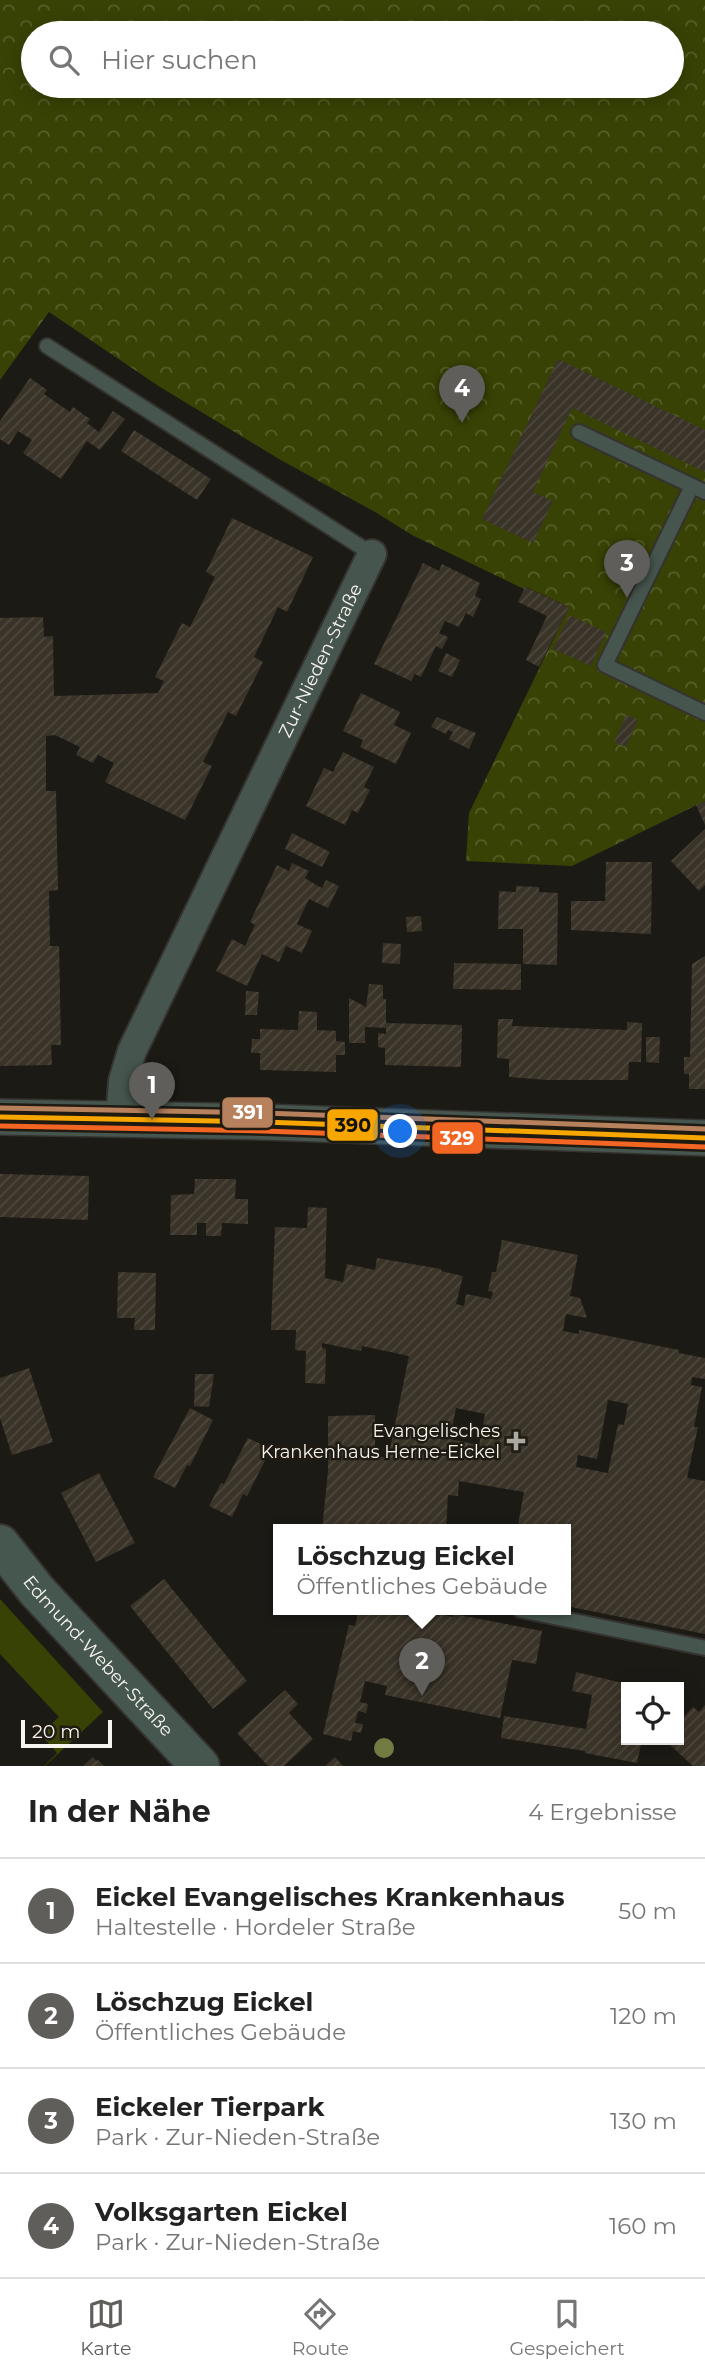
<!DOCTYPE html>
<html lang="de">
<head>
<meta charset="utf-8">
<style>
	body { margin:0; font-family:Montserrat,sans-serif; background:#f6f6f6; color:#222 }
	.controls { position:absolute; right:21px; bottom:21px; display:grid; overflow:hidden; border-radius:0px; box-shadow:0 4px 18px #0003 }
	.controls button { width:63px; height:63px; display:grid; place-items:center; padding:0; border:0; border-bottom:2px solid #e0e0e0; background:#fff; color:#222; font:35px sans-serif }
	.scale { position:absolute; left:21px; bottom:18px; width:91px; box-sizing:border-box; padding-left:7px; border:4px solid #f6f4ed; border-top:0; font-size:19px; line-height:24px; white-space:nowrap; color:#f6f4ed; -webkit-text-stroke:5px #1f1b12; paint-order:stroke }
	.you { position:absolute; left:401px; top:1132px; width:24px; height:24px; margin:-18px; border:5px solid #fff; border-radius:50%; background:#1a73e8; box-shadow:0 0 0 10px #1a73e833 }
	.badge { display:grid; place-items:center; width:46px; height:46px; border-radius:50%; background:#5f5e5b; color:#fff; font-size:23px; font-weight:700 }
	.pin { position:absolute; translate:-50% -58px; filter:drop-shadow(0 2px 4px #0008) }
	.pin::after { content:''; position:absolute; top:37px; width:24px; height:21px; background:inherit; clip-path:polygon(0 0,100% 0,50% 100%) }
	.popup { position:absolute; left:273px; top:1524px; width:298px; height:91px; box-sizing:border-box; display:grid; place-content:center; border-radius:0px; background:#fff; filter:drop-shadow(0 2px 5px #0005); font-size:23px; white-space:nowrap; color:#767676 }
	.popup b { font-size:26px; color:#222 }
	.popup::after { content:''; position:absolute; left:50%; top:100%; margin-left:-14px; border:14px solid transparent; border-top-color:#fff }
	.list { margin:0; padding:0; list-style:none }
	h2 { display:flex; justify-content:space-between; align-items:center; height:91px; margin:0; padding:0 28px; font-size:30px }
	h2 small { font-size:23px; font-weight:400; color:#767676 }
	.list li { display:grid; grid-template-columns:46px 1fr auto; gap:21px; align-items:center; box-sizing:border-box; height:105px; padding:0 28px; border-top:2px solid #e0e0e0 }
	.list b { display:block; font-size:26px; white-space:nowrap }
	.list p { margin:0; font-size:23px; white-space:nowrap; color:#767676 }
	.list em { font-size:23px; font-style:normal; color:#767676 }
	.icon { flex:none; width:38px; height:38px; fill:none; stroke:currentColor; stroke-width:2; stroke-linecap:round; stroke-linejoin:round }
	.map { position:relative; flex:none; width:705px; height:1766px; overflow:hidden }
	.search { position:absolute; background:#fff; box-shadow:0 4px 18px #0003; left:21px; right:21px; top:21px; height:77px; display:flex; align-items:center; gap:18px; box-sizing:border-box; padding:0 24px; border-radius:38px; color:#767676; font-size:26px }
	.sheet { height:511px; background:#fff }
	nav { display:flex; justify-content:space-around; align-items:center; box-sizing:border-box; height:98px; border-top:2px solid #e0e0e0; background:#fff; font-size:19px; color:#767676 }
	nav a { display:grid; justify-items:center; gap:4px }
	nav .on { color:#5f5e5b }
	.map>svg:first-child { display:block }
	.grass { fill:#394205 }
	.park { fill:url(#park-crowns); fill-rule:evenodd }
	.building { fill:url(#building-hatch); fill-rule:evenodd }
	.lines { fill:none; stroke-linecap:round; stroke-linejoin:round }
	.service-casing { stroke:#353330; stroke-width:18 }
	.minor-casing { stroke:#353330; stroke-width:32 }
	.tertiary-casing { stroke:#353330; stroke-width:38 }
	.secondary-casing { stroke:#353330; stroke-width:42 }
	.service { stroke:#46564e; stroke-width:14 }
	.minor { stroke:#46564e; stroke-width:28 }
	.tertiary { stroke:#46564e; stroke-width:35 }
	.secondary { stroke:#46574f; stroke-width:38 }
	.bus-1-casing { stroke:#1f1b12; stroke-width:10 }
	.bus-2-casing { stroke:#1f1b12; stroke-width:10 }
	.bus-3-casing { stroke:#1f1b12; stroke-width:10 }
	.bus-1 { stroke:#f7a600; stroke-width:5 }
	.bus-2 { stroke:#f26522; stroke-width:5 }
	.bus-3 { stroke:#b6815c; stroke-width:5 }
	.tree { fill:#737b44 }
	.poi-dot { fill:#aaa8a1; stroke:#1f1b12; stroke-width:2.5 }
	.labels { text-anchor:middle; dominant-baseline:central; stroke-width:5; stroke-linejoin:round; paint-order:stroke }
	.street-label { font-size:18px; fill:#f6f4ed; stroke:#1f1b12 }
	.poi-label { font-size:18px; fill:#f6f4ed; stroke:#1f1b12; text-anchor:end }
	.line-badge { stroke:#1f1b12; stroke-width:2.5 }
	.badge-label { font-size:19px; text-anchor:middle; font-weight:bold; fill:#fff }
	.pale-badge-label { font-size:19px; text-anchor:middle; font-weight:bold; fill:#111 }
</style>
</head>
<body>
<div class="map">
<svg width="705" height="1766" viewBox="0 0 705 1766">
	<defs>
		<pattern id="park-crowns" width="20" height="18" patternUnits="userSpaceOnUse" patternTransform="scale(1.75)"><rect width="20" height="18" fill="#394205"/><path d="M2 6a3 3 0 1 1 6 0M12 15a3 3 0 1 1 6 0" fill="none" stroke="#565e2a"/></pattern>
		<pattern id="building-hatch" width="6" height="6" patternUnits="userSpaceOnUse" patternTransform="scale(1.75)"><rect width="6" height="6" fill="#3a3328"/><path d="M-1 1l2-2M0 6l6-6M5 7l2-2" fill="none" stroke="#4d473d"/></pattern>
	</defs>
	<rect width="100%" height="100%" fill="#1c1a15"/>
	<path class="grass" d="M0,1599L103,1712L45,1766H44L57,1753L40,1734L59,1717L0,1654Z"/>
	<path class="park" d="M0,0H705V801L572,866L466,861L469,813L569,607L526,587L524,589L412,535L375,512L279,459L160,387L49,312L0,380ZM33,33H672V86H33Z"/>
	<path class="building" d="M558,359L705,430V472L572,408L533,492L553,501L533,543L482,519Z
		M30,378L47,390L44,394L70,412L73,407L90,419L87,423L99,432L113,411L125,419L100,450L87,441L61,479L23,453L32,440L18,431L9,445L0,439V421Z
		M134,430L211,479L197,500L121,451Z
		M232,518L313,557L287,612L278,607L254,657L263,662L236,716L228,712L203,762L212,766L185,820L105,782L114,763L98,755L93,763L76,755L80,747L55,735L46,736V791H56L58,890L49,891L50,946H59L61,1045H51L52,1065L0,1066V618L43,617L44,637L53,636L54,696L158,693L164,681L155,677L182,623L190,627L215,577L206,572Z
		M423,563L439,571L442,564L480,583L475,596L481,599L473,617L466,613L459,627L445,621L439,633L448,637L442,649L436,646L421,677L415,674L411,681L374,664Z
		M525,587L569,607L539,667L526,660L547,616L518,602Z
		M569,615L606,632L591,666L553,649Z
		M446,653L460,660L452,677L438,671Z
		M361,693L400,712L394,725L411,733L396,764L360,747L363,740L343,731Z
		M626,715L638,720L626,747L614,742Z
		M437,717L476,733L469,749L449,739L453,732L448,730L446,734L431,727Z
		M343,752L374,767L364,787L370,790L358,813L352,810L345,825L306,806L324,768L333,772Z
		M705,801V825L696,805Z
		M705,829V885L699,891L671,861Z
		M292,833L330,852L322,867L285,849Z
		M606,862H652L651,934L571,930V901H605Z
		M292,863L309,871L305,878L316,885L322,888L326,880L339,886L328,908L309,899L297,924L312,931L302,953L286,946L279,962L262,954L247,986L216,971L232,939L245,946L255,925L250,922L277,865L289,871Z
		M516,886L539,887V892L558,893L557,965L523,964V929H498L499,891L516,892Z
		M421,916L422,931L407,932L406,917Z
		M383,943L401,944L400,964L382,963Z
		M705,956V1089H689V1074H684V1057H690L692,964Z
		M454,963L521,964V990L453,989Z
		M369,984L383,985V999H386V1023L462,1025L461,1067L385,1065V1048L378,1047V1033L386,1034V1028L365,1027V1043H349V998L366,1007Z
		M246,991L259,992L257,1015H245Z
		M299,1011L317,1012V1030L336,1031V1041L345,1042V1055H336V1072L260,1070V1053H251L252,1039H260V1029L298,1030Z
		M498,1019H513L512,1026L627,1030V1022L642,1023L641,1062H629L628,1080H547L509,1077V1059L497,1058Z
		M646,1037H660L659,1063L646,1062Z
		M0,1174L89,1176L88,1220L0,1217Z
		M195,1179H236L235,1199H248V1224L222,1223L221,1236H206V1223H197V1235H170L171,1195L194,1194Z
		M308,1207L327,1208L325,1278L343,1282L347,1264L375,1270L377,1258L441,1269V1271L463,1276L456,1304L464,1306L466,1294L491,1299L493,1292L488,1291L492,1272H496L502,1240L578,1255L570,1296L580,1298L587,1318L566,1314L563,1331L579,1334V1330L679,1350V1353L705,1358V1379L692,1377L691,1385L702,1387L694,1427H698L687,1478L705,1481V1634L566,1606V1530H517L524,1492L459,1481L458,1496L448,1495L446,1530H322L328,1471V1416L375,1415V1456L388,1458L409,1356L362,1346L361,1351L322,1343V1348L326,1349L325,1384L305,1383L306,1351L295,1350L296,1330H271L275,1227L307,1228ZM608,1400L628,1404L624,1425L618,1424L608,1473L576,1467L578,1455L597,1459ZM456,1408L485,1414L479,1445L450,1439Z
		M118,1272L156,1273L155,1330H134L135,1318H117Z
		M29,1368L53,1442L12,1455L0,1418V1378Z
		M195,1374H214L209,1407L194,1406Z
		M190,1408L213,1420L190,1466L187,1465L175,1488L153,1477Z
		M248,1438L271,1449L247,1496L243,1494L232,1517L209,1506L221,1483L224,1484Z
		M99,1473L135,1543L96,1562L61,1493Z
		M164,1579L247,1681L213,1709L130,1606Z
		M359,1610H419L453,1617L454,1614L542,1631L536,1664L512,1660L500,1718L385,1695L387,1686L365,1681L360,1702L368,1704L366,1713L358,1711L355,1723L363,1724L361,1733L353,1731L351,1741L323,1734L349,1625L355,1626Z
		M576,1672L635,1686L626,1687V1740H642L637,1763L585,1753V1751L501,1738L504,1716L586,1729L592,1695L572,1691Z
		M285,1690L298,1704L289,1713L313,1739L284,1766H268L237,1733Z
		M705,1705V1766H693L670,1745L674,1740H679V1735L685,1728L679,1722L693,1707L699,1712Z
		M93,1757L96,1761L98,1760L104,1766H83Z
		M335,1757L343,1766H325Z"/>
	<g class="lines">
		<defs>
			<path id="service" d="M47,346L372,554
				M579,432L705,492
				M692,486L605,665L705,713
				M520,1610L705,1648"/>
			<g id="minor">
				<path id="s1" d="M120,1120L123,1081L132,1051L372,554"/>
			</g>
			<path id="tertiary" d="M0,1117L264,1122L705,1138"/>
			<g id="secondary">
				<path id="s2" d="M0,1544L37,1591L200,1766"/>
			</g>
		</defs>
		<use href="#service" class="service-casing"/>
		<use href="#minor" class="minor-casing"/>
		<use href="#tertiary" class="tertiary-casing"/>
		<use href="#secondary" class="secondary-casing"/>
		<use href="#service" class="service"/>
		<use href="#minor" class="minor"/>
		<use href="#tertiary" class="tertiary"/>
		<use href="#secondary" class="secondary"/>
		<defs>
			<path id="bus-1" d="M0,1117L264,1122L705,1138"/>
			<path id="bus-2" d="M0,1126L264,1131L705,1147"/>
			<path id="bus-3" d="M0,1108L264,1113L705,1129"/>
		</defs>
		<use href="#bus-1" class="bus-1-casing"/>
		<use href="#bus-2" class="bus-2-casing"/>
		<use href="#bus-3" class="bus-3-casing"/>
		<use href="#bus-1" class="bus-1"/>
		<use href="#bus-2" class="bus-2"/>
		<use href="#bus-3" class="bus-3"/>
	</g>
	<circle class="tree" cx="384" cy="1748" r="10"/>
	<path class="poi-dot" d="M512.5 1430.5h7v7h7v7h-7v7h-7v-7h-7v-7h7z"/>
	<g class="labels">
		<g class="street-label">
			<text stroke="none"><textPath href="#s1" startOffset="504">Zur-Nieden-Straße</textPath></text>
			<text stroke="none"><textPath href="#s2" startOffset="149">Edmund-Weber-Straße</textPath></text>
		</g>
		<g class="poi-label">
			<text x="500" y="1431">Evangelisches<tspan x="500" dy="21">Krankenhaus Herne-Eickel</tspan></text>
		</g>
	</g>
	<g class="line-badge">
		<rect x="221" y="1096" width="53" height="33" rx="7" fill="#b6815c"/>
		<rect x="326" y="1108" width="53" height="34" rx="7" fill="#f7a600"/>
		<rect x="431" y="1121" width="53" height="34" rx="7" fill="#f26522"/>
	</g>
	<g class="badge-label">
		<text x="248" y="1119">391</text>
		<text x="457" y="1145">329</text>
	</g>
	<g class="pale-badge-label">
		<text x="353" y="1132">390</text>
	</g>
</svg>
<div class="controls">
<button><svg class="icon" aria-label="locate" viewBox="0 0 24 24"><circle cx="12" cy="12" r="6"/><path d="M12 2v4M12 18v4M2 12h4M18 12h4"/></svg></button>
</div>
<div class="scale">20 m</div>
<div class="you"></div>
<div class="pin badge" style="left:152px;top:1120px">1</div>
<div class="pin badge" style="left:422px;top:1696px">2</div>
<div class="popup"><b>Löschzug Eickel</b>Öffentliches Gebäude</div>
<div class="pin badge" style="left:627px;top:598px">3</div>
<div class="pin badge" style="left:462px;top:423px">4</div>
<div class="search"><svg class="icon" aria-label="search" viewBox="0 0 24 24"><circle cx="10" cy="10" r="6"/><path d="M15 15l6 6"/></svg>Hier suchen</div>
</div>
<section class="sheet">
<h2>In der Nähe<small>4 Ergebnisse</small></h2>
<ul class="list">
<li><span class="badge">1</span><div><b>Eickel Evangelisches Krankenhaus</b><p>Haltestelle · Hordeler Straße</p></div><em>50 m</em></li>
<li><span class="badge">2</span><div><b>Löschzug Eickel</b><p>Öffentliches Gebäude</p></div><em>120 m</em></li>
<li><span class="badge">3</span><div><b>Eickeler Tierpark</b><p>Park · Zur-Nieden-Straße</p></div><em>130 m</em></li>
<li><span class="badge">4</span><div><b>Volksgarten Eickel</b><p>Park · Zur-Nieden-Straße</p></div><em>160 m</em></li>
</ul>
</section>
<nav>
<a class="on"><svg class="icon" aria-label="map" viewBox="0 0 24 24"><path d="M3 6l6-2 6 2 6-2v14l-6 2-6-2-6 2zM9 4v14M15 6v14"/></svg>Karte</a>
<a><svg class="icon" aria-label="directions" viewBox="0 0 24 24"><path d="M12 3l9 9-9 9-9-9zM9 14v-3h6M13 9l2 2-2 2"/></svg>Route</a>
<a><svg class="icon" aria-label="saved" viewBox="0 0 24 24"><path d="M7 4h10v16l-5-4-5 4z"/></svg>Gespeichert</a>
</nav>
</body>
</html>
